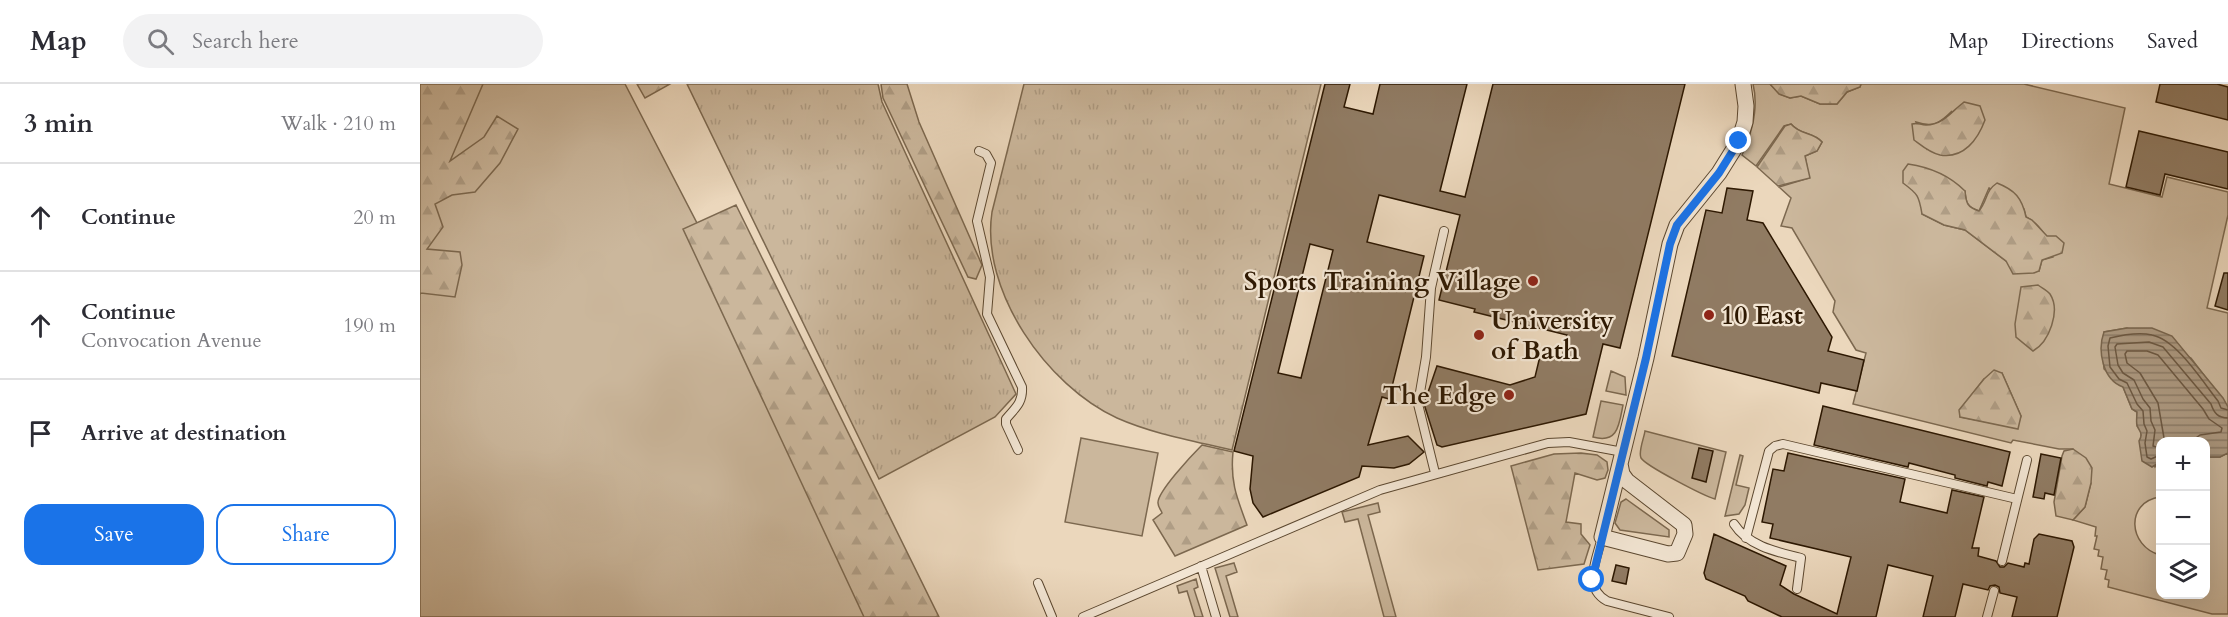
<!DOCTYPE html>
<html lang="en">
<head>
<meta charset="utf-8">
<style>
	body { margin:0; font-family:Cardo,serif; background:#f2f2f3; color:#2b2b33 }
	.controls { position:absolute; right:18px; bottom:18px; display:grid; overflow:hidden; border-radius:12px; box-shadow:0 6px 24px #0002 }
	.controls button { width:54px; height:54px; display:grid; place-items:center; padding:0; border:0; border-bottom:2px solid #e1e1e2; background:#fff; color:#2b2b33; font:30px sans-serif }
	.stop { position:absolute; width:18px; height:18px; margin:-14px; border:4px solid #1a73e8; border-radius:50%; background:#fff }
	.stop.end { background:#1a73e8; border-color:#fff; box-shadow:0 2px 6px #0008 }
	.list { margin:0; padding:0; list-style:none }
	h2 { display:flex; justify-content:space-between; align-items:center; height:78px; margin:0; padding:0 24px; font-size:26px }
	h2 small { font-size:20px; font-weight:400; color:#7c7c81 }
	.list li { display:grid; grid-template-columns:39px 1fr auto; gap:18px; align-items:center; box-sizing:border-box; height:108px; padding:0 24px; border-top:2px solid #e1e1e2 }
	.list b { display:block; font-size:22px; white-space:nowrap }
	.list p { margin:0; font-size:20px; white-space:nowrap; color:#7c7c81 }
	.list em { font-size:20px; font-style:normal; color:#7c7c81 }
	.actions { display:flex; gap:12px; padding:18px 24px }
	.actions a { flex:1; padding:14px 0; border:2px solid #1a73e8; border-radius:18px; text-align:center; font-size:21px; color:#1a73e8 }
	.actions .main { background:#1a73e8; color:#fff }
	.icon { flex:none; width:33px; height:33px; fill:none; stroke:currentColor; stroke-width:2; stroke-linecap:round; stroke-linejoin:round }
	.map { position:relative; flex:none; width:1808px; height:533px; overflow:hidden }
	header { display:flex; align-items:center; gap:36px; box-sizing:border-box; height:84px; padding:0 30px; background:#fff; border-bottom:2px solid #e1e1e2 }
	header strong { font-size:28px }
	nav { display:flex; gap:33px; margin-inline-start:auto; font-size:21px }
	.search { width:420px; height:54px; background:#f2f2f3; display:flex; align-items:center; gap:15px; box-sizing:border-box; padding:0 21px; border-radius:33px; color:#7c7c81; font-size:22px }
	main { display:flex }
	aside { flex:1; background:#fff }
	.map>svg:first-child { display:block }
	.green { fill:#cbb79c; stroke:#7c684f; stroke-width:1.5; fill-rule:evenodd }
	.forest { fill:url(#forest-firs); stroke:#7c684f; stroke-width:1.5 }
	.park { fill:url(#park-tufts); stroke:#7c684f; stroke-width:1.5 }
	.water { fill:url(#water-rules); stroke:#78644c; stroke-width:1.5 }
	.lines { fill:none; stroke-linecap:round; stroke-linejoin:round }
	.shore { stroke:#6c5740; stroke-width:1.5 }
	.building { fill:#907b63; stroke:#2d1802; stroke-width:1.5; fill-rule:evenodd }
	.service-casing { stroke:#5c4830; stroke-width:10 }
	.minor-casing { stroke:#5c4830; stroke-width:17 }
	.service { stroke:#f2e5d3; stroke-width:8 }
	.minor { stroke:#f2e5d3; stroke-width:15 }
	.route { stroke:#1a73e8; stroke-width:8 }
	.poi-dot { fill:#8f2418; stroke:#f2e5d3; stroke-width:2 }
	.labels { text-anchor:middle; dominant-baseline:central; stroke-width:4.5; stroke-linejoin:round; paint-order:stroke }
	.poi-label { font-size:26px; font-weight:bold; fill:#2d1802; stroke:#f2e5d3; text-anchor:end }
</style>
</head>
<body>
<header>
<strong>Map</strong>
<div class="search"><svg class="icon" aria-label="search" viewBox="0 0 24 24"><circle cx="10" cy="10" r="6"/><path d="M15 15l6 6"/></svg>Search here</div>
<nav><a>Map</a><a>Directions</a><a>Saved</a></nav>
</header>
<main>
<aside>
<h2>3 min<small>Walk · 210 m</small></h2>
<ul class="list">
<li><svg class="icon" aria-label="ahead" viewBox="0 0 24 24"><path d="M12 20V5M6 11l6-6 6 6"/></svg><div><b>Continue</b></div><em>20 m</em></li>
<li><svg class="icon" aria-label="ahead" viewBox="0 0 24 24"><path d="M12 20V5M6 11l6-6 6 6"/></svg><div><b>Continue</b><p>Convocation Avenue</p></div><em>190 m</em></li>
<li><svg class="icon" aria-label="arrive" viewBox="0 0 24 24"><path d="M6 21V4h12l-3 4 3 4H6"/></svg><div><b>Arrive at destination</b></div></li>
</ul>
<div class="actions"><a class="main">Save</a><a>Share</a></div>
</aside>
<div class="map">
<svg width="1808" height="533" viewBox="0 0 1808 533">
	<defs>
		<pattern id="forest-firs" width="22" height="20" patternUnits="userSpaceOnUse" patternTransform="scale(1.5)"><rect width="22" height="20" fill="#cbb79c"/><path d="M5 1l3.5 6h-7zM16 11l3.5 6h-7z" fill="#af9d85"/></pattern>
		<pattern id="park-tufts" width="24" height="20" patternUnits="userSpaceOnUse" patternTransform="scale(1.5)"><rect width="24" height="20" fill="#cbb79c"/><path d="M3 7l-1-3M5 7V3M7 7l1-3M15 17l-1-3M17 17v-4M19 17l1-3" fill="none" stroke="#af9d85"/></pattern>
		<pattern id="water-rules" width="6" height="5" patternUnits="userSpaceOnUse" patternTransform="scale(1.5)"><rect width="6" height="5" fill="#aa967d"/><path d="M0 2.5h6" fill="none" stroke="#8b7964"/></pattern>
	</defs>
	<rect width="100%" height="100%" fill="#ebd7bc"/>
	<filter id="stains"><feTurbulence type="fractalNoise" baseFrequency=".00333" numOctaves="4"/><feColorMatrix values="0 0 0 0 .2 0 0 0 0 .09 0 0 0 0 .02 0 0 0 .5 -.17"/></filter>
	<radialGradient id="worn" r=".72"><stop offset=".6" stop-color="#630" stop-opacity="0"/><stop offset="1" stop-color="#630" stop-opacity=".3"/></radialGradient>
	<path class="green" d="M0,0H205L481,533H0Z
		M1333,0H1350L1360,10L1370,14L1381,12L1400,20H1417L1427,8L1440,3L1441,0H1604L1705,24L1689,100L1742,113L1747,93L1808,108V131L1787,224L1808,229V323L1771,274L1707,244L1684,248L1682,261L1684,285L1703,303L1712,325L1717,328V342L1721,347V352L1735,383L1738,378H1740V413C1705,418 1708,462 1740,471V510H1786V373H1800L1808,369V530H1792L1688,503L1689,496L1685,495L1687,486L1681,485L1683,473L1678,472L1679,466L1674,465L1677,452H1675L1676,443L1653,436L1665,423L1671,399L1653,365H1639L1593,356L1591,359L1433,320L1446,269L1436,266L1413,228L1415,217L1372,144L1361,142L1371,114L1359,103L1389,94L1385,72L1397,67L1402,58C1392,47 1381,52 1371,40L1364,42L1336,82L1322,71C1332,49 1339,24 1333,0ZM1532,27L1507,65L1496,38C1513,44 1520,39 1532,27ZM1569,104L1604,125L1606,133C1623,142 1628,156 1633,173L1622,176L1619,187L1586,177L1545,146L1524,141L1502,130V119L1496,109L1545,107C1546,119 1547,123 1559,127ZM1582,289L1601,332L1597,344L1540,333V326L1564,295Z
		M1191,287L1205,293L1206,311L1186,307Z
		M1181,317L1203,321C1199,341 1198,360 1173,353Z
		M1225,347L1306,368L1295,415C1284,412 1226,382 1221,374C1218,368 1224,354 1225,347Z
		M661,354L738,369L722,452L645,438Z
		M1320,371L1323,372L1316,401L1329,404L1325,421L1319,430L1305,432Z
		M1206,415L1249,446V453L1200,446L1195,439L1201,418Z
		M958,419L960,428L948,431L976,533H964L938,435L925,438L922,428Z
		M814,479L817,488L806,492L818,533H810L795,484Z
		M776,495L778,503L774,505L783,533H775L767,507L759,509L757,502Z"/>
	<path class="forest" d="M0,0H63L30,77L64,53L77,32L98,45L80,79L55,108L32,111L15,120L23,143L7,165L40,168L42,181L35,213L1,209L0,210Z
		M217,0H250L225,14Z
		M461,0H487L499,38L562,181L556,195L548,193L463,14Z
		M1350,0H1441L1440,3L1427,8L1417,20H1400L1381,12L1370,14L1359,10Z
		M1544,18L1560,22L1565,36C1558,55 1544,75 1520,71C1510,69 1502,62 1494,56L1492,40C1498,38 1500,41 1506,41C1523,41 1532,27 1544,18Z
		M1371,40C1380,51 1393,48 1402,58L1397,67L1385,72L1390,94L1358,102L1337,83L1365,42Z
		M1488,80C1509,83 1530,92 1545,107C1546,119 1547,123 1559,127C1568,116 1565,107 1577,99C1595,106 1602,114 1606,133L1612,136L1627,152H1636L1644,159L1642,169L1622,176L1619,187L1614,189L1593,190L1586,177L1545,146L1524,141L1502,130C1499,112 1498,110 1483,99V87Z
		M316,121L519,533H444L263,145Z
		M1618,201C1622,204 1627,206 1630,210C1641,227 1629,258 1613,267L1596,253L1595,240L1601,203Z
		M1574,286L1582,289L1601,332L1598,345L1540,333L1539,326L1564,295Z
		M782,361L813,368C810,398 817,414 827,441L755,472L733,436L742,429C741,426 738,423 738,419C737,408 773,370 782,361Z
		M1653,365L1666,374L1672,384L1671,399L1665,423L1653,436L1636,432L1634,418L1642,372L1644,367Z
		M1161,369L1177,371L1187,378L1188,386L1185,394L1177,396L1155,389L1146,438L1161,440V450L1170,461L1164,480L1118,486L1091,382L1134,370Z"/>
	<path class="park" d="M267,0H458L462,18L596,310L575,333L459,395Z
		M604,0H901L812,366C774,357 733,350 697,334C627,302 560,207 572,128Z"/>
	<path class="water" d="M1707,244H1732L1752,252L1803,314L1808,323V369L1800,373H1786V358H1740V378L1732,383L1722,377L1719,357C1724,349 1719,348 1717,341C1716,338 1717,332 1717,328L1712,325L1703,303C1683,296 1677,267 1684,248Z"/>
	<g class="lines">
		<path class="shore" d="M1750,358L1744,354L1738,319L1720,289L1707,279L1705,270L1707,267H1727L1738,271L1783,325L1789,335L1802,344L1801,348L1780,351L1770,358
			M1740,364L1733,362L1735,346L1731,337L1730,324L1723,315L1714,296L1703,289L1698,281L1695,263L1697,260L1729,258L1743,263L1791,320C1794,329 1798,334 1808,334
			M1740,371L1731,375L1727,373L1725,359L1727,347L1724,340L1723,327L1717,320L1707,299L1699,295L1690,283L1688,262L1690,254C1702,251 1719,248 1732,251C1757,256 1782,297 1798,317L1801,324L1808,326"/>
	</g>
	<path class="building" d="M905,0H930L924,23L953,30L960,0H1047L1020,107L1045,113L1073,0H1265L1200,264L1183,260L1166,330L1022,363L1017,361L1004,320L1017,282L1090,301L1115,293L1121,268L1142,274L1147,251L1054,228L1055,225L1019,216L1040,131L959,111L947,158L1004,172L969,315L962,313L948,361L988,352L1004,368L989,380L974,384L942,382L939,393L843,433L833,419L830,405L833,372L814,367ZM890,160L913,166L881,294L858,289Z
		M1740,0H1797L1808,3V36L1736,18Z
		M1719,47L1808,68V105L1745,90L1740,111L1706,103Z
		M1307,104L1333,107L1327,136L1343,139L1412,253L1408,267L1444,276L1437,307L1401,299L1399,309L1252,272L1286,126L1302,129Z
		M1804,189H1808V226L1795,222Z
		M1403,322L1590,368L1582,402L1568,398L1567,402L1535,394V391L1489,379L1488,383L1394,361Z
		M1279,364L1293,367L1286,398L1272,394Z
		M1368,369L1485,395L1480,418L1527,429L1532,406L1564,413L1552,464H1559L1558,472L1576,477L1580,483H1584L1588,479L1604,483L1605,479L1609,480L1614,455L1619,450L1652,457L1654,463L1637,533H1592L1597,513L1580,509L1579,503L1575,501L1570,502L1568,506L1543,500L1535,533H1503L1513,492L1468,481L1456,533H1362L1328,517L1325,512L1286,495L1284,489L1294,450L1366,482L1360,501L1374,510L1417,530L1431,473L1350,454L1353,440L1342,438L1353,385L1364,387Z
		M1621,370L1641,374L1634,411L1625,409L1624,415L1613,413Z
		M1196,481L1209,484L1206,500L1192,497Z"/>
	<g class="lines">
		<defs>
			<path id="service" d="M559,67L566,70L571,79L557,137L570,193L567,230L602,303C603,319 595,324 586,335V340L598,366
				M1015,389L998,320L1006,273L1011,204L1024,147
				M1314,440C1328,462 1357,468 1381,474L1377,505
				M1182,453C1177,475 1162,503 1187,517L1249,533
				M1326,454L1349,367L1355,362L1363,360L1597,415
				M1582,477L1607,376
				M781,482L796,533
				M618,499L632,533
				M663,533L960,406L1128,359L1149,358L1203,368
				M1567,533L1574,507"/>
			<path id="minor" d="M1200,380L1202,390L1207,397L1264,441L1265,450L1257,469L1248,470L1182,453L1226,274L1250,160L1257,141L1299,89L1319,57L1325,38L1326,22L1323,0"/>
		</defs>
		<use href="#service" class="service-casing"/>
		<use href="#minor" class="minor-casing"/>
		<use href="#service" class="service"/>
		<use href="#minor" class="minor"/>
	</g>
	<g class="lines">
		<path class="route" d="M1172,496L1226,274L1250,160L1257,141L1299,89L1319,57"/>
	</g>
	<g class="poi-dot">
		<circle cx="1113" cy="197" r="6"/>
		<circle cx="1289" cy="231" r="6"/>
		<circle cx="1059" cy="251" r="6"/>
		<circle cx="1089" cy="311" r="6"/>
	</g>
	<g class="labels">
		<g class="poi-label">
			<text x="1101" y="197">Sports Training Village</text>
			<text x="1301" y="231" text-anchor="start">10 East</text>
			<text x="1071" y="236" text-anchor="start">University<tspan x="1071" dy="30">of Bath</tspan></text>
			<text x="1077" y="311">The Edge</text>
		</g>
	</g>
	<rect width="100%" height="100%" filter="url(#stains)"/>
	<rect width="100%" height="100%" fill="url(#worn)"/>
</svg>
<div class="controls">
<button>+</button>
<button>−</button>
<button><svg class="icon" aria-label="layers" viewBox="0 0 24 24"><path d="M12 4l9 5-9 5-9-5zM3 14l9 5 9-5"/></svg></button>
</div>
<div class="stop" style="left:1172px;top:496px"></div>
<div class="stop end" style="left:1319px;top:57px"></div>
</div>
</main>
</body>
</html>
